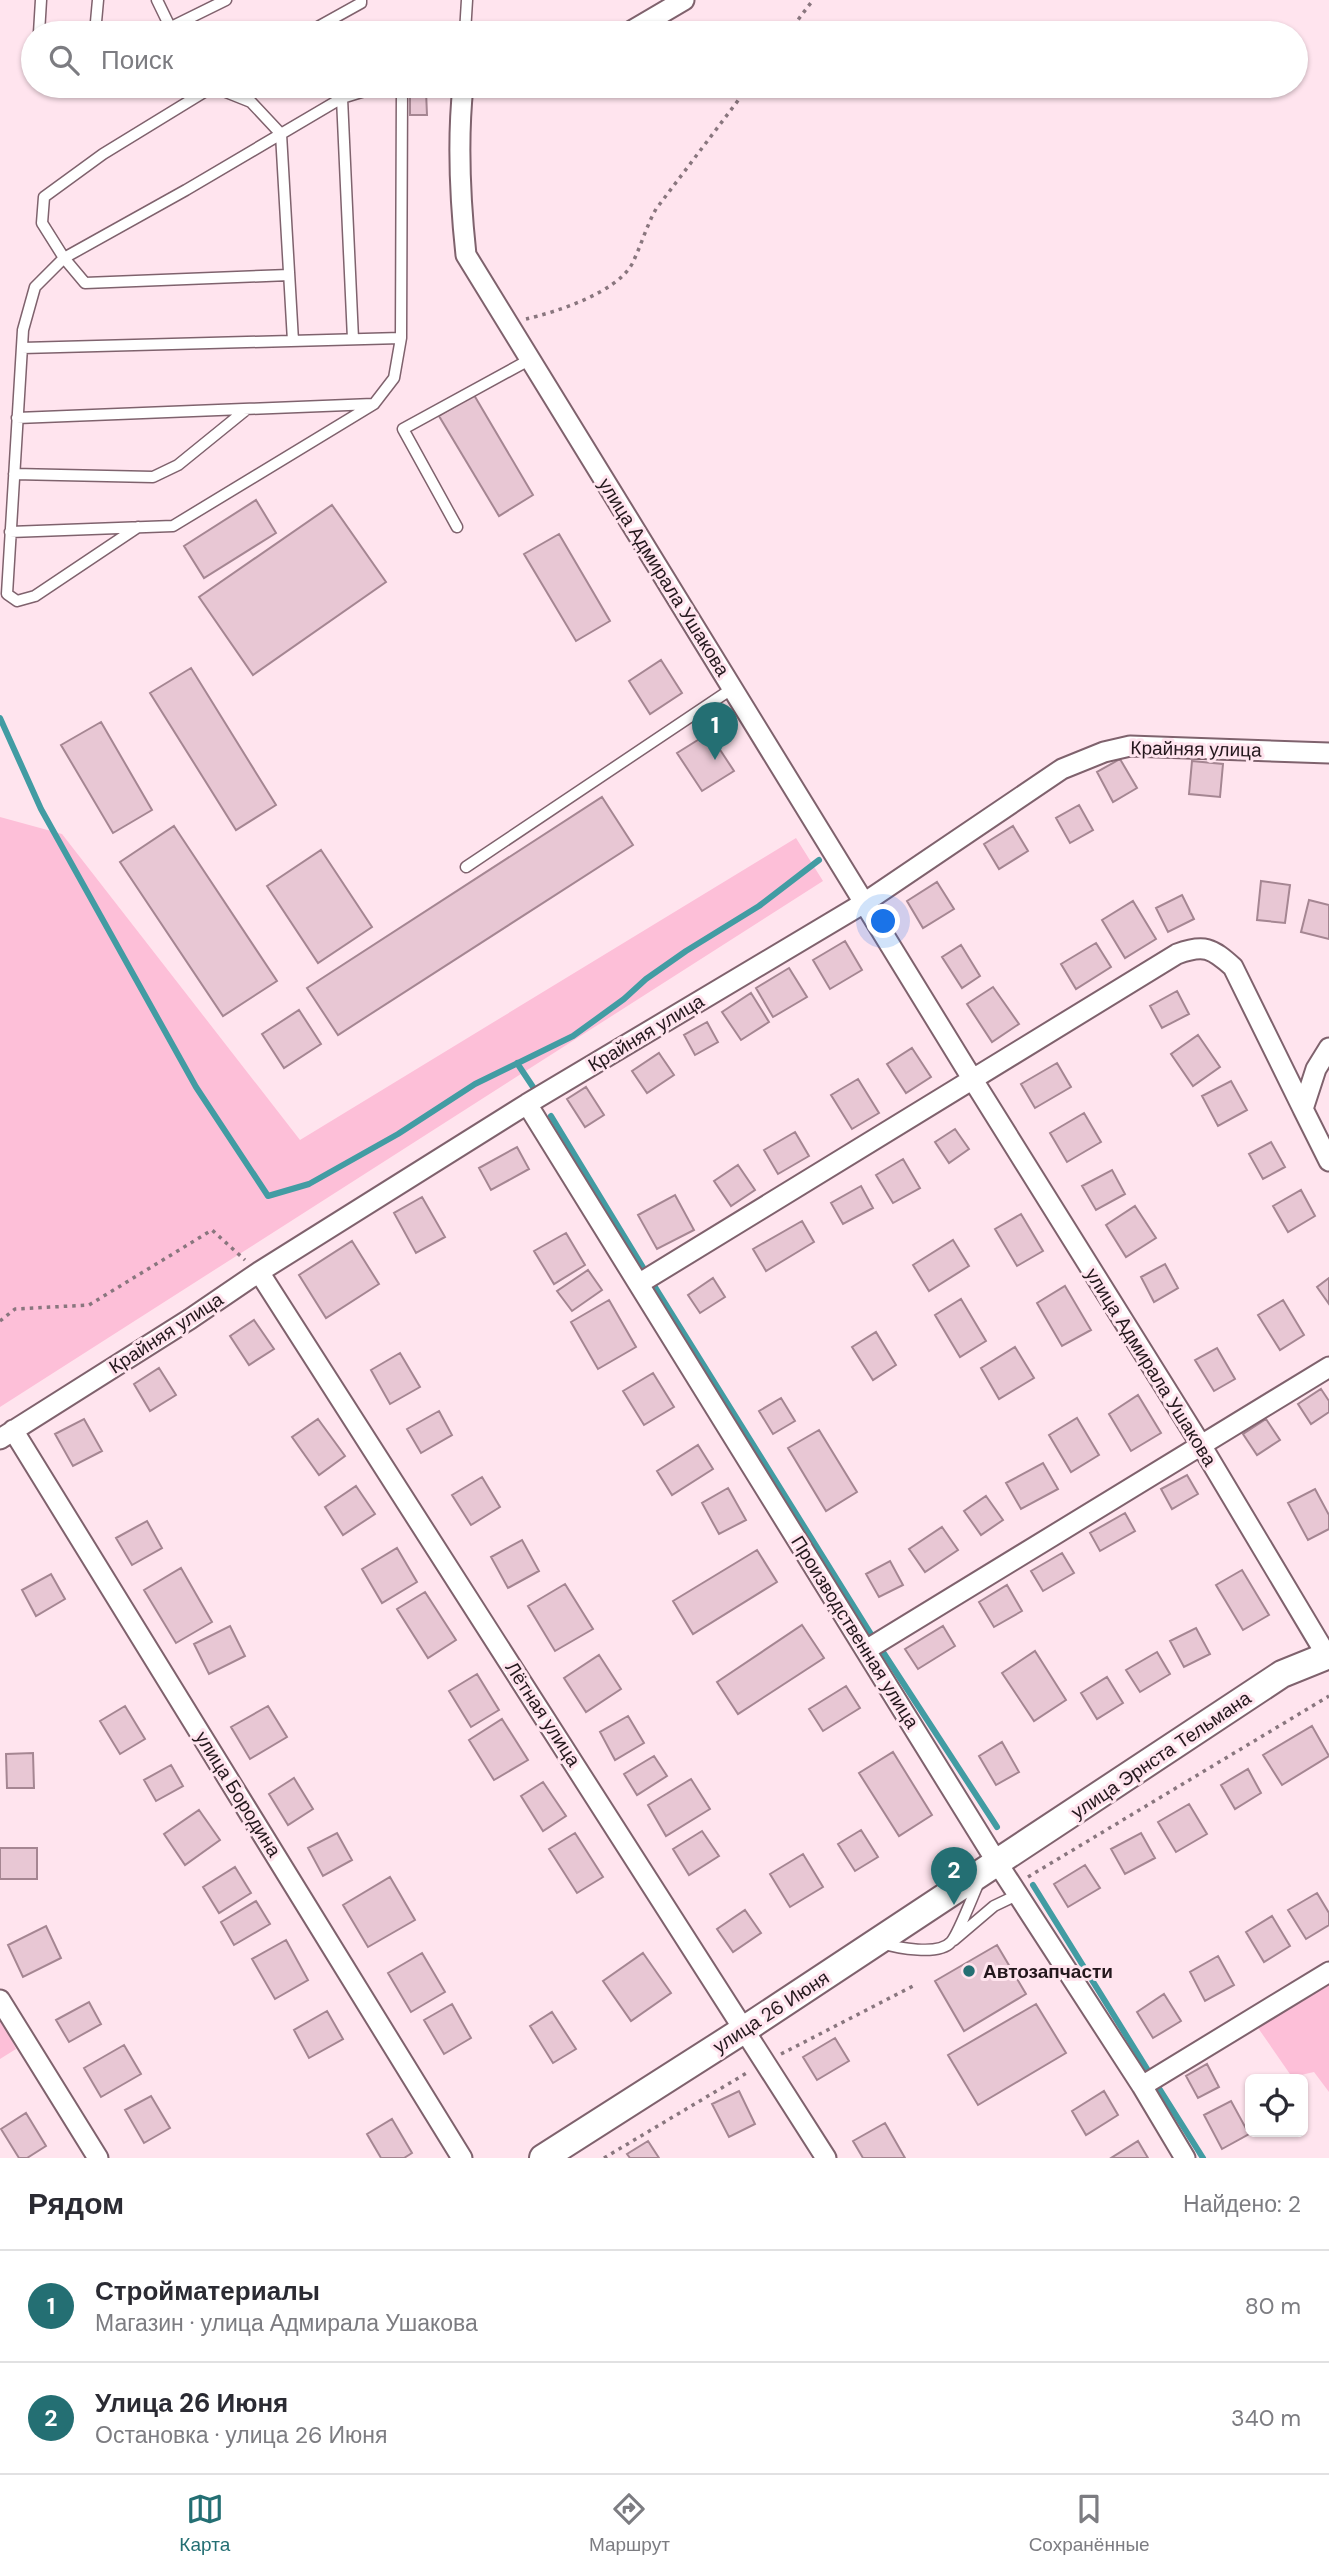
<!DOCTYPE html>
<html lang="ru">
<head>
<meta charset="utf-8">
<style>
	body { margin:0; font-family:"DM Sans",sans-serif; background:#f7f7f7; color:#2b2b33 }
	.controls { position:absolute; right:21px; bottom:21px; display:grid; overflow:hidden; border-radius:10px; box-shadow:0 2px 5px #0004 }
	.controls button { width:63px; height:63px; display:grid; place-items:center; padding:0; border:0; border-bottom:2px solid #e1e1e2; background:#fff; color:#2b2b33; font:35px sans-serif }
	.you { position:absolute; left:884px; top:922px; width:24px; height:24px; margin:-18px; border:5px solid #fff; border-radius:50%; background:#1a73e8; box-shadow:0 0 0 10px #1a73e833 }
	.badge { display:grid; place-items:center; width:46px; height:46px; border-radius:50%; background:#246f73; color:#fff; font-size:23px; font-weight:700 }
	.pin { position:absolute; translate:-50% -58px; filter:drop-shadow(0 2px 4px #0008) }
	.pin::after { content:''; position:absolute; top:37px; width:24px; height:21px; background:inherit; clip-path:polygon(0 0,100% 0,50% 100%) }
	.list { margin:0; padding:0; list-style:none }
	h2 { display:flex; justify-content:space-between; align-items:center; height:91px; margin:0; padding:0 28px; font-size:30px }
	h2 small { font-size:23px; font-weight:400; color:#7c7c81 }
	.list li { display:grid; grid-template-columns:46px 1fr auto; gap:21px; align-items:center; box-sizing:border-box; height:112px; padding:0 28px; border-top:2px solid #e1e1e2 }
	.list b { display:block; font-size:26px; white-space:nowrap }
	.list p { margin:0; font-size:23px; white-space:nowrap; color:#7c7c81 }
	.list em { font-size:23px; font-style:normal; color:#7c7c81 }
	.icon { flex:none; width:38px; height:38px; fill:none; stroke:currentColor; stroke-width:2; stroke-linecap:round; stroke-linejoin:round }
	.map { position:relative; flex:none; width:1329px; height:2158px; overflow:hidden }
	.search { position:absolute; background:#fff; box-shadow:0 2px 5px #0004; left:21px; right:21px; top:21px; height:77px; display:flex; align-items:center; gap:18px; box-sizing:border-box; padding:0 24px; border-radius:38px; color:#7c7c81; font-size:26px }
	.sheet { height:315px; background:#fff }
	nav { display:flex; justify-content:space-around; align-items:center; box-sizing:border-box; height:98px; border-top:2px solid #e1e1e2; background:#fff; font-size:19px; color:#7c7c81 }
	nav a { display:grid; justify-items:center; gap:4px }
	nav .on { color:#246f73 }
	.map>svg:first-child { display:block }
	.green { fill:#fdbfd8 }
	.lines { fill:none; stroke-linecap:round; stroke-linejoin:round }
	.stream { stroke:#429ca3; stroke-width:6 }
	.building { fill:#e8c7d4; stroke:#a58692; stroke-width:2 }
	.lane-casing { stroke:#7f626d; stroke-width:13 }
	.street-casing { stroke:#7f626d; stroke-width:23 }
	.secondary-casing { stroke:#7f626d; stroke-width:30 }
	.path { stroke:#89767e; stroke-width:3.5; stroke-dasharray:3.5 5; stroke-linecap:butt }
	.lane { stroke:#fff; stroke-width:10 }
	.street { stroke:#fff; stroke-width:19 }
	.secondary { stroke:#fff; stroke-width:26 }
	.poi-dot { fill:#246f73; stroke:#ffe4ee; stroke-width:2.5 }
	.labels { text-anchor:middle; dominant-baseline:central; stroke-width:6; stroke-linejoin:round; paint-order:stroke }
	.street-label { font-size:19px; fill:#24181d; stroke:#ffe4ee }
	.poi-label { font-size:19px; font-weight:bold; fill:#24181d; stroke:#ffe4ee; text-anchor:start }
</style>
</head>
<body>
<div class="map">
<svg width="1329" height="2158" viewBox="0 0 1329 2158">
	<rect width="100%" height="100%" fill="#ffe4ee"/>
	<path class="green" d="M0,817L62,834L300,1140L796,838L823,881L0,1407Z
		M1329,1979V2092L1314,2072L1292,2077L1256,2025Z
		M0,2017L16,2049L0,2059Z"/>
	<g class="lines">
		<path class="stream" d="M0,718L41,809L196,1087L268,1196L309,1184L398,1134L475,1084L573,1036L624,999L646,979L686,951L759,906L819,860
			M517,1063L533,1087
			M551,1116L644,1269
			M655,1287L874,1639
			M881,1649L997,1827
			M1033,1885L1149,2072
			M1157,2085L1203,2158"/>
	</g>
	<path class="building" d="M410,91H426L427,115H410Z
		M474,395L533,495L499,516L439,416Z
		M256,500L276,533L204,578L184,546Z
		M332,505L386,582L253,675L199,597Z
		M559,534L610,621L576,641L524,554Z
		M661,660L682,693L650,714L629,681Z
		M191,668L276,805L236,830L150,693Z
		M101,722L152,810L113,833L61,745Z
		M709,733L734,771L702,791L677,753Z
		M1120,759L1137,788L1113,802L1097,772Z
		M1192,761L1223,764L1220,797L1189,794Z
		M602,797L633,845L338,1035L307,988Z
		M1079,805L1093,830L1070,843L1056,818Z
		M174,826L277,981L223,1016L120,862Z
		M1013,826L1028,851L999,869L984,844Z
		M321,850L372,927L318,963L267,886Z
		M1261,881L1290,885L1285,923L1257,920Z
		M937,882L954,909L923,928L907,901Z
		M1182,895L1194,919L1168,932L1156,908Z
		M1309,900L1329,905V939L1301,932Z
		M1133,901L1156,939L1125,958L1102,920Z
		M845,941L862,970L830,989L813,960Z
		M1096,943L1111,967L1076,989L1061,964Z
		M961,945L980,976L962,988L942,957Z
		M789,968L807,997L773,1017L756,988Z
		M993,987L1019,1024L992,1042L967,1004Z
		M1177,991L1189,1014L1162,1028L1150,1006Z
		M751,993L769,1022L741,1040L722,1012Z
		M299,1010L321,1044L284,1068L262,1034Z
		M707,1022L718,1042L695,1055L684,1035Z
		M1198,1035L1220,1067L1193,1086L1171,1054Z
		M912,1048L931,1077L906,1093L887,1064Z
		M659,1053L674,1075L647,1093L632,1071Z
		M1057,1063L1071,1087L1035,1108L1021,1084Z
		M858,1079L879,1113L852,1129L831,1095Z
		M1231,1081L1247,1110L1218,1126L1202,1096Z
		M586,1087L604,1115L585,1127L567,1099Z
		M1084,1113L1101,1142L1067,1162L1050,1133Z
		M955,1129L969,1149L949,1163L935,1142Z
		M795,1132L809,1156L778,1174L764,1150Z
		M1271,1142L1285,1167L1263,1179L1249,1154Z
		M517,1147L529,1169L491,1190L479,1168Z
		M903,1159L920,1188L893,1203L876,1175Z
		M738,1165L755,1190L731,1206L714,1181Z
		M1112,1170L1125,1194L1096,1210L1082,1186Z
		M861,1186L873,1208L843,1224L831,1203Z
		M1301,1190L1315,1216L1288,1232L1273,1206Z
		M675,1195L694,1230L657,1249L638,1215Z
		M422,1197L445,1237L416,1253L394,1213Z
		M1135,1206L1156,1238L1126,1257L1106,1225Z
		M1021,1214L1043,1251L1017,1266L995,1229Z
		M802,1221L814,1242L766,1271L753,1249Z
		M566,1233L585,1265L554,1284L534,1251Z
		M953,1240L969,1266L929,1291L913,1265Z
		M352,1241L379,1284L326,1318L299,1275Z
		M1165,1264L1178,1288L1154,1302L1141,1277Z
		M588,1270L602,1290L572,1311L557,1291Z
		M713,1278L725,1297L700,1313L688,1295Z
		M1329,1278V1304L1317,1287Z
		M1065,1286L1091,1330L1062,1346L1037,1303Z
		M961,1299L986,1341L960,1357L935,1315Z
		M609,1300L636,1347L598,1369L571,1322Z
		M1283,1300L1304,1335L1280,1350L1258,1315Z
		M254,1320L274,1349L249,1365L230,1336Z
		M876,1332L896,1365L873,1380L852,1347Z
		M1015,1347L1034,1378L999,1399L981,1368Z
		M1217,1348L1235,1379L1214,1391L1195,1360Z
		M400,1353L420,1387L390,1404L371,1370Z
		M159,1368L176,1395L150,1411L134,1384Z
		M653,1373L674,1407L644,1425L623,1391Z
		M1321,1389L1329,1401V1412L1311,1424L1298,1404Z
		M1138,1395L1161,1433L1131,1451L1109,1414Z
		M781,1398L795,1421L773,1434L759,1411Z
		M439,1411L452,1435L421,1453L407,1429Z
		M1077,1418L1099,1455L1071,1472L1049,1435Z
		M84,1419L102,1451L73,1466L55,1434Z
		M318,1419L345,1456L319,1475L292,1437Z
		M1266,1419L1280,1440L1257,1455L1243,1434Z
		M819,1430L857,1492L826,1511L788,1448Z
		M698,1445L713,1469L672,1495L657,1471Z
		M1043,1463L1058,1489L1021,1509L1006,1483Z
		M1187,1475L1198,1494L1172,1509L1161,1489Z
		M482,1477L500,1507L471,1525L452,1495Z
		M356,1486L375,1514L343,1535L325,1507Z
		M728,1488L746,1520L719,1534L702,1503Z
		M1315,1489L1329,1515V1529L1308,1540L1288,1503Z
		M986,1496L1003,1520L981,1535L964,1511Z
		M1125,1513L1135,1531L1100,1551L1090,1533Z
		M147,1521L162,1548L132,1565L116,1538Z
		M942,1527L958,1550L925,1572L909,1549Z
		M522,1540L539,1571L508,1588L491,1557Z
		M397,1548L417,1582L382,1603L362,1569Z
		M757,1550L777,1582L693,1634L673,1601Z
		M1062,1553L1074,1573L1043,1591L1031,1571Z
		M890,1561L903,1585L879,1597L866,1574Z
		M181,1568L212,1622L176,1643L144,1590Z
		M1242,1570L1269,1615L1243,1630L1216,1585Z
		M51,1574L65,1599L36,1616L22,1590Z
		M565,1584L593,1629L555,1651L528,1606Z
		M1007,1585L1022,1611L994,1627L979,1602Z
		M425,1592L456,1640L428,1658L397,1609Z
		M802,1625L824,1658L738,1714L717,1682Z
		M230,1626L245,1656L209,1674L194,1644Z
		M943,1626L955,1646L918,1669L905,1649Z
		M1196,1628L1210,1654L1184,1667L1170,1641Z
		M1035,1651L1066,1700L1034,1721L1002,1673Z
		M1157,1652L1170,1674L1140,1692L1126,1670Z
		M599,1655L621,1689L586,1712L564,1678Z
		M477,1674L499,1710L471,1727L449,1691Z
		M1107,1677L1123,1703L1097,1719L1081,1693Z
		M846,1686L860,1708L823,1731L809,1709Z
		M125,1706L145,1739L120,1754L100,1721Z
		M268,1706L287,1737L250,1759L231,1727Z
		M628,1716L644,1743L615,1760L600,1732Z
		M502,1719L528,1760L494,1780L469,1740Z
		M1312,1726L1329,1756L1282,1785L1263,1755Z
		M1002,1742L1019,1772L996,1785L979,1756Z
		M893,1752L932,1815L899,1836L859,1773Z
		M33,1753L34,1788H7L6,1754Z
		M654,1756L667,1776L637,1795L624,1774Z
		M171,1765L183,1786L156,1801L144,1780Z
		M1248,1769L1261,1793L1235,1809L1221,1785Z
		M294,1778L313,1809L288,1825L269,1794Z
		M691,1779L710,1809L666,1836L648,1805Z
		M543,1782L566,1816L543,1831L521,1796Z
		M1189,1804L1207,1834L1176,1852L1158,1822Z
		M199,1810L220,1840L185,1865L164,1834Z
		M861,1830L878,1857L855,1871L838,1844Z
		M702,1831L719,1856L689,1875L673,1849Z
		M337,1833L352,1860L323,1876L308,1848Z
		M575,1833L603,1877L577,1893L549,1849Z
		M1141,1833L1155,1858L1125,1874L1111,1849Z
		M0,1848H37V1879H0Z
		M803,1854L823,1887L790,1907L770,1874Z
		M1085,1865L1100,1888L1068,1907L1054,1884Z
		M235,1867L251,1893L219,1913L203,1887Z
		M390,1877L415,1920L368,1947L343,1905Z
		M1317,1893L1329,1913V1925L1306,1939L1288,1910Z
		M256,1901L270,1924L234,1945L221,1922Z
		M745,1910L761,1933L733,1952L717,1929Z
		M1272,1916L1290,1946L1264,1962L1246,1932Z
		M46,1926L61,1958L23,1977L8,1945Z
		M286,1940L308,1980L275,1999L252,1959Z
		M997,1945L1026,1994L964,2031L935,1981Z
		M422,1953L445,1992L411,2012L388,1973Z
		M643,1953L671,1993L631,2021L603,1981Z
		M1218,1956L1234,1985L1205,2001L1190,1972Z
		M1164,1994L1181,2021L1153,2038L1137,2012Z
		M89,2002L101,2024L69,2042L56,2020Z
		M452,2004L471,2038L444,2054L424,2020Z
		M1036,2004L1066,2053L978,2105L948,2055Z
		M327,2011L343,2039L309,2058L294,2030Z
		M552,2012L576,2049L553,2063L530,2026Z
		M835,2038L849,2061L817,2080L803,2057Z
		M124,2045L141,2074L101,2097L84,2068Z
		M1207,2064L1219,2087L1198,2098L1186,2076Z
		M739,2091L755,2124L729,2137L712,2104Z
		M1104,2091L1118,2115L1086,2135L1072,2111Z
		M151,2096L170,2128L144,2143L125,2110Z
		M1231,2101L1249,2134L1222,2149L1204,2115Z
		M26,2113L46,2146L27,2158H19L1,2129Z
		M392,2119L412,2153L404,2158H381L367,2134Z
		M885,2123L905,2158H863L853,2141Z
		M648,2141L659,2158H630L627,2154Z
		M1138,2141L1148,2158H1111Z"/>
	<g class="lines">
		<defs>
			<path id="lane" d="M157,0L173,33
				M39,33L41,0
				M95,33L98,0
				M159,33L226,0
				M307,33L361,3V0
				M465,33L467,0
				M211,86L251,102L281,134L293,341
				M214,86L103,154L44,197L42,223L64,258L85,283L289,275
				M342,98L353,339
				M22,348L401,338
				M17,418L373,404
				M14,474L153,477L178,465L247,409
				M138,527L35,596L17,601L7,594L23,330L35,287L64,258L186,190L342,98L381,86
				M457,527L403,429L529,360
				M10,532L173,526L374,404L394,378L401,338L402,86
				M466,867L733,688
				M954,1940L994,1906L1017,1895
				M882,1943C897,1948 939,1956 951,1942C958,1935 973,1895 979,1882"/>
			<path id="street" d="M628,33L684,0
				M463,86C457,143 460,199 466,255L973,1080L1201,1445L1327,1656
				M1329,1048L1316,1069L1303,1109L1329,1161
				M527,1104L998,1864L1142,2086L1185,2158
				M259,1272L826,2158
				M640,1283L1177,954C1204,944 1212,948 1233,967L1303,1109
				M13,1430L462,2158
				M0,1439L190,1319L259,1272L527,1104L864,903L1062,769L1104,752L1130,746L1329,753
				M866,1650L1329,1367
				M0,2000L98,2158
				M1142,2086L1329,1972"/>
			<path id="secondary" d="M543,2158L745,2029L1282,1674L1329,1655"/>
		</defs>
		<use href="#lane" class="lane-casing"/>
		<use href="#street" class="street-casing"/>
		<use href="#secondary" class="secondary-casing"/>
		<path class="path" d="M788,33L813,0
			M526,319C556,312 616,293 632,264C641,246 646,227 656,209L749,86
			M0,1321L15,1309L89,1305L212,1230L245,1260
			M1028,1877L1329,1696
			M781,2054L913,1986
			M604,2158L750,2071"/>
		<use href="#lane" class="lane"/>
		<use href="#street" class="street"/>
		<use href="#secondary" class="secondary"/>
	</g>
	<circle class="poi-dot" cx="969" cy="1971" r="7"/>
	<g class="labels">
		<g class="street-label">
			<text transform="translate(664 577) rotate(58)">улица Адмирала Ушакова</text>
			<text transform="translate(1196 749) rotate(1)">Крайняя улица</text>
			<text transform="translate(646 1033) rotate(-31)">Крайняя улица</text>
			<text transform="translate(166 1333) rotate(-33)">Крайняя улица</text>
			<text transform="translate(1151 1367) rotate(58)">улица Адмирала Ушакова</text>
			<text transform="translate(855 1632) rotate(58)">Производственная улица</text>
			<text transform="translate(543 1714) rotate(57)">Лётная улица</text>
			<text transform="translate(1161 1755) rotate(-34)">улица Эрнста Тельмана</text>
			<text transform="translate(238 1794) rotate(58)">улица Бородина</text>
			<text transform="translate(771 2012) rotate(-33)">улица 26 Июня</text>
		</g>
		<g class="poi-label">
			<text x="983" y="1971">Автозапчасти</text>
		</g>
	</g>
</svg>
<div class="controls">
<button><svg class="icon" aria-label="locate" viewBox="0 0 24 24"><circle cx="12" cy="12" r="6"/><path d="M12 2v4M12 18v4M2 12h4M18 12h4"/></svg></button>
</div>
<div class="you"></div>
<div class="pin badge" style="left:715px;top:760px">1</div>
<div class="pin badge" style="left:954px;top:1905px">2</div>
<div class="search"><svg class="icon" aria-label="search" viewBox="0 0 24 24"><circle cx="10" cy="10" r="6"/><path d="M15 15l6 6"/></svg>Поиск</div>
</div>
<section class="sheet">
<h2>Рядом<small>Найдено: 2</small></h2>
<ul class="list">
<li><span class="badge">1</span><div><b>Стройматериалы</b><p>Магазин · улица Адмирала Ушакова</p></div><em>80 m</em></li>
<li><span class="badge">2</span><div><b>Улица 26 Июня</b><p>Остановка · улица 26 Июня</p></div><em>340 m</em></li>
</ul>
</section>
<nav>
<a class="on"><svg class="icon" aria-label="map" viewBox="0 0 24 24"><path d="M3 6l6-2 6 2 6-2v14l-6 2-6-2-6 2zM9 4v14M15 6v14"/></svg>Карта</a>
<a><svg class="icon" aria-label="directions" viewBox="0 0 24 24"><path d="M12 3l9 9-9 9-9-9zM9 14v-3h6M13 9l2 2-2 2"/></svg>Маршрут</a>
<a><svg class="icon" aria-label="saved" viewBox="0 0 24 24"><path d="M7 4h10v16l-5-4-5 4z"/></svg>Сохранённые</a>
</nav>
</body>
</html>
